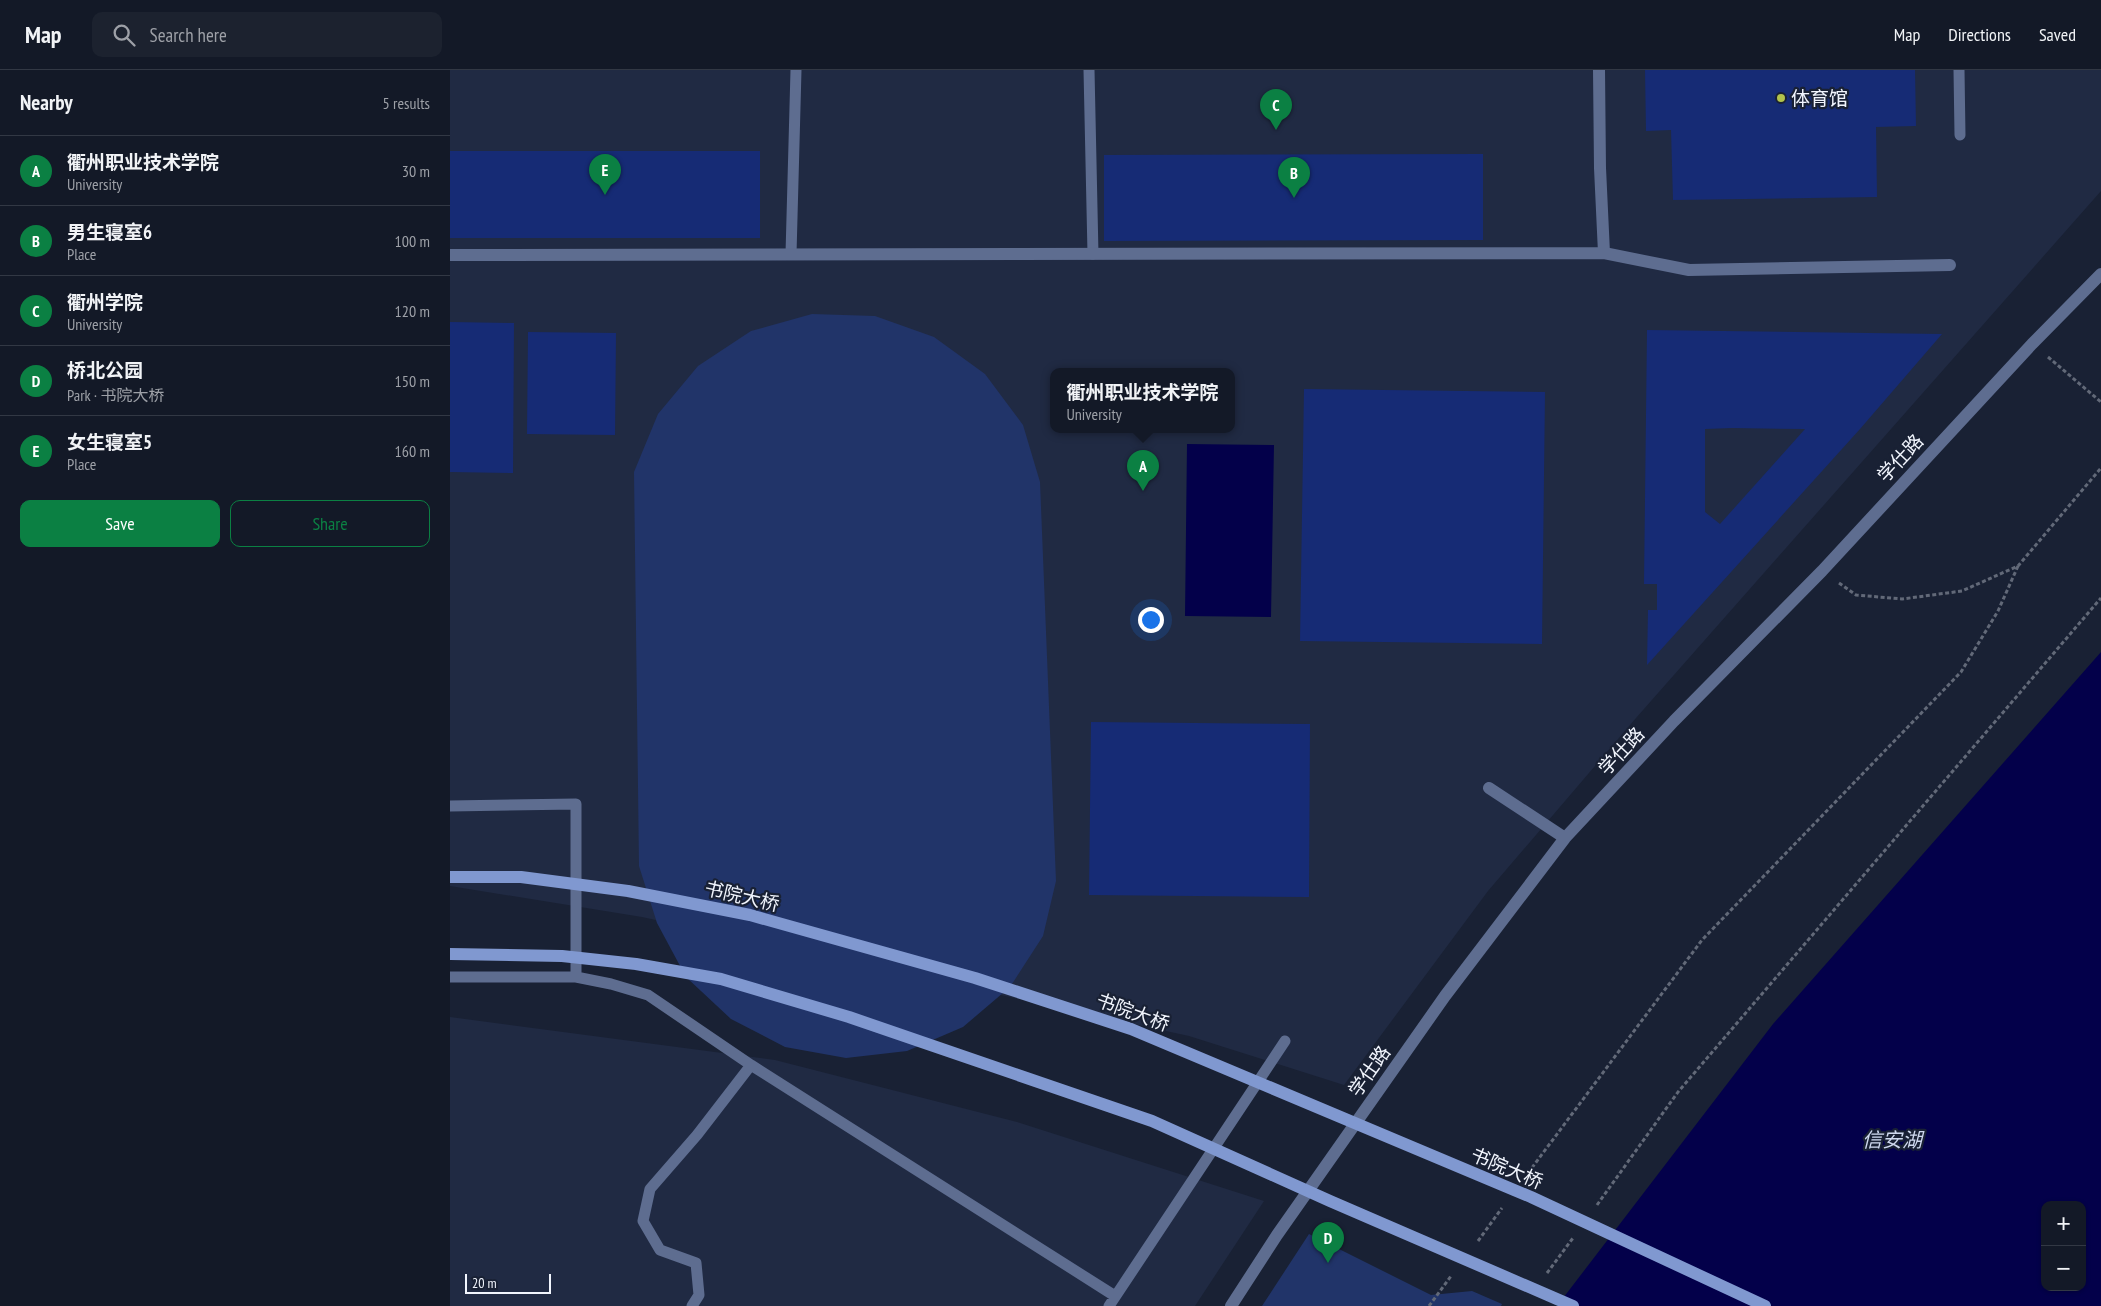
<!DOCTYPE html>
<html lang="en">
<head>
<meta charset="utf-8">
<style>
	body { margin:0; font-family:"PT Sans Narrow","Noto Sans SC",sans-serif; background:#1c222f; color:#f1f3f6 }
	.controls { position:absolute; right:15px; bottom:15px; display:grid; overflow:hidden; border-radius:10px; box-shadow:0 1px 4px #0004 }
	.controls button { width:45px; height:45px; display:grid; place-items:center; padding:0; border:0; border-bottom:1px solid #323844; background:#131927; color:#f1f3f6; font:25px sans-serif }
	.scale { position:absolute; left:15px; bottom:12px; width:86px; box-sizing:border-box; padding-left:5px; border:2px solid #f1f5fd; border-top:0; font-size:14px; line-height:18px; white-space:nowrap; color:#f1f5fd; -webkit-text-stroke:4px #192134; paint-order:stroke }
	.you { position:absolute; left:700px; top:549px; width:18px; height:18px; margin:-12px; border:4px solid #fff; border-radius:50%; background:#1a73e8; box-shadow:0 0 0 8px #1a73e833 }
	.badge { display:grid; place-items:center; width:32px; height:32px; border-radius:50%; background:#0b8043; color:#fff; font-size:16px; font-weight:700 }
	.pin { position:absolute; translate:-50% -41px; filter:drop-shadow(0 1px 2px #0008) }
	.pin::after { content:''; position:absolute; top:26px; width:18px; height:15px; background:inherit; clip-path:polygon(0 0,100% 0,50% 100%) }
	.popup { position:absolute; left:600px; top:298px; width:185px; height:65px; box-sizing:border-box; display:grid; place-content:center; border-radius:10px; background:#131927; filter:drop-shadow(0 1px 4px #0005); font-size:16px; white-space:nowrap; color:#9da0a7 }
	.popup b { font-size:19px; color:#f1f3f6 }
	.popup::after { content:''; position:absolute; left:50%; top:100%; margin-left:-10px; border:10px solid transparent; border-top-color:#131927 }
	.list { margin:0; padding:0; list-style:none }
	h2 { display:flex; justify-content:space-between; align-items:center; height:65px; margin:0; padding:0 20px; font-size:21px }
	h2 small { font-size:16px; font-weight:400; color:#9da0a7 }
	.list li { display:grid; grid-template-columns:32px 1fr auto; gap:15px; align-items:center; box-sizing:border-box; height:70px; padding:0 20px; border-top:1px solid #323844 }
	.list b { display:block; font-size:19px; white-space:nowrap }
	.list p { margin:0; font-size:16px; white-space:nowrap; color:#9da0a7 }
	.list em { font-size:16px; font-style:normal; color:#9da0a7 }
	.actions { display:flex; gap:10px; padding:15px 20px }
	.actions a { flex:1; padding:11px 0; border:1px solid #0b8043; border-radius:10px; text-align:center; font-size:18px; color:#0b8043 }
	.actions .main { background:#0b8043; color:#fff }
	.icon { flex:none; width:28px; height:28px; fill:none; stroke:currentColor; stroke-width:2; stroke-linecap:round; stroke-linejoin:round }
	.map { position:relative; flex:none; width:1651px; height:1236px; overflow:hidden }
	header { display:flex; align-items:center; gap:30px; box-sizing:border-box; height:70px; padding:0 25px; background:#131927; border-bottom:1px solid #323844 }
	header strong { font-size:24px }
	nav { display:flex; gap:28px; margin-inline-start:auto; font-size:18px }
	.search { width:350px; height:45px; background:#1c222f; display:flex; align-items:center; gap:12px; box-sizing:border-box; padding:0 18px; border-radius:10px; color:#9da0a7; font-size:19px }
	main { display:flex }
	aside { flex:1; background:#131927 }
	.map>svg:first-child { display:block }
	.built { fill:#202a43; fill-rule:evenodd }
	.green { fill:#213469 }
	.water { fill:#03004a; fill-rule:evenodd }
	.building { fill:#162b75; fill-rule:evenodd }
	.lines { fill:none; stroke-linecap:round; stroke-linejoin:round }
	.path { stroke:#626978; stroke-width:3; stroke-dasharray:4 2.5; stroke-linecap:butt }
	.service { stroke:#5e6d90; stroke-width:11 }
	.minor { stroke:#5e6d90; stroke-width:12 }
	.secondary-bridge { stroke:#8098d0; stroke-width:12 }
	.poi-dot { fill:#b2c34c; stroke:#192134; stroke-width:2 }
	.labels { text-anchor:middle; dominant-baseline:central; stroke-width:4.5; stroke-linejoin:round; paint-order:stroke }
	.poi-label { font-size:19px; fill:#f1f5fd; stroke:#192134; text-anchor:start }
	.street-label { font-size:19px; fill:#f1f5fd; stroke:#192134 }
	.water-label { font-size:20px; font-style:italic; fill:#cfd9ef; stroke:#192134 }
</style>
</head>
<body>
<header>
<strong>Map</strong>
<div class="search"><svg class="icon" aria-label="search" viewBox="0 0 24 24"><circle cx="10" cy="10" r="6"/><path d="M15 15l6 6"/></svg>Search here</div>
<nav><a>Map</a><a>Directions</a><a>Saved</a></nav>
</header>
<main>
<aside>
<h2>Nearby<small>5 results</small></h2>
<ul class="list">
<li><span class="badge">A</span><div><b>衢州职业技术学院</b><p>University</p></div><em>30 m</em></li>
<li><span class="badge">B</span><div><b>男生寝室6</b><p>Place</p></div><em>100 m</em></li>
<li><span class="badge">C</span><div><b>衢州学院</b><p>University</p></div><em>120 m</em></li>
<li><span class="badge">D</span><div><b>桥北公园</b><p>Park · 书院大桥</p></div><em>150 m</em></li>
<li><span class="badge">E</span><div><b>女生寝室5</b><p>Place</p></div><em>160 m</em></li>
</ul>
<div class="actions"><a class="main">Save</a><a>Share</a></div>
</aside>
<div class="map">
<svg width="1651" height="1236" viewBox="0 0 1651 1236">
	<rect width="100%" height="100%" fill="#192134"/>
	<path class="built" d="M0,0H1651V121L1186,648L1038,821L894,1015L739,966L192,847L0,816ZM604,302H782V360H604Z
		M0,947L325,990L567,1052L814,1131L745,1236H0Z"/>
	<path class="green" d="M362,244L425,246L484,267L535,304L573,355L590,412L606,811L593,866L560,917L513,957L457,981L396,988L335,977L281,949L236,907L207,853L189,796L184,402L208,344L248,296L301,261Z
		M859,1164L981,1225L1022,1221L1052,1234L1051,1236H812Z"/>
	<path class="water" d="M737,374L824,375L821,547L735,546Z
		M1651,582V1236H1107L1323,954ZM1595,1135H1632V1217H1595Z"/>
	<path class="building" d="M1195,0H1465L1466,56L1426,57L1427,127L1223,130L1221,60L1196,61Z
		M0,81H310V168H0Z
		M1033,84V170L654,171V85Z
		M0,252L64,253L63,403L0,402Z
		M1197,260L1492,264L1410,359L1197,595L1198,540H1207V514H1194ZM1255,359L1282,358L1355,359L1270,454L1255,442Z
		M78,262L166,263L165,365L77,364Z
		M854,319L1095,322L1092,574L850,571Z
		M641,652L860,654L859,827L639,825Z"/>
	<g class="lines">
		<path class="path" d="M1598,287L1651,332
			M1389,513L1406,525L1452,529L1512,521L1568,496L1651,398
			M1078,1103L1252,870L1511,602L1548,541L1568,496
			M1147,1135L1228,1022L1651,528
			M1028,1171L1052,1138
			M1097,1203L1123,1168
			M979,1236L1001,1206"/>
		<path class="service" d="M639,0L643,184
			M1509,0L1510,65
			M341,184L346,0
			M0,736L126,734V907
			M0,907H126L161,914L198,925L301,995L665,1226
			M242,1236L249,1225L246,1193L210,1180L193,1151L200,1119L247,1065L301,995
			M659,1236L835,971"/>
		<path class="minor" d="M1149,0L1150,98L1154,183
			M0,185L1154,183L1239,200L1500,195
			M1039,718L1115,768
			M781,1236L827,1165L995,926L1115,768L1224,651L1372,501L1582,274L1651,204"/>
		<path class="secondary-bridge" d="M0,807H71L178,821L300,845L525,908L681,959L1081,1127L1315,1236
			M0,884L112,886L186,894L271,909L399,947L702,1051L880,1131L1123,1236"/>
	</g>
	<circle class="poi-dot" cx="1331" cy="28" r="5"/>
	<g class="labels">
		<g class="poi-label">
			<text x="1341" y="28">体育馆</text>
		</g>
		<g class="street-label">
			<text transform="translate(1450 388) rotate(-47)">学仕路</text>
			<text transform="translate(1171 681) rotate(-47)">学仕路</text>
			<text transform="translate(292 826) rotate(13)">书院大桥</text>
			<text transform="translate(683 942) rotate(20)">书院大桥</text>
			<text transform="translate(919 1001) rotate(-55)">学仕路</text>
			<text transform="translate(1057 1098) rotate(23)">书院大桥</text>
		</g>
		<g class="water-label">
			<text x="1442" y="1070">信安湖</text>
		</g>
	</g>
</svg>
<div class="controls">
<button>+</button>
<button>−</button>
</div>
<div class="scale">20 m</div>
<div class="you"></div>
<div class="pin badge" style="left:693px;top:421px">A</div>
<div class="popup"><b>衢州职业技术学院</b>University</div>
<div class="pin badge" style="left:844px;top:128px">B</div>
<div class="pin badge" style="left:826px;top:60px">C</div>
<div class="pin badge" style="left:878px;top:1193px">D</div>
<div class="pin badge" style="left:155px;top:125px">E</div>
</div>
</main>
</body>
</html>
